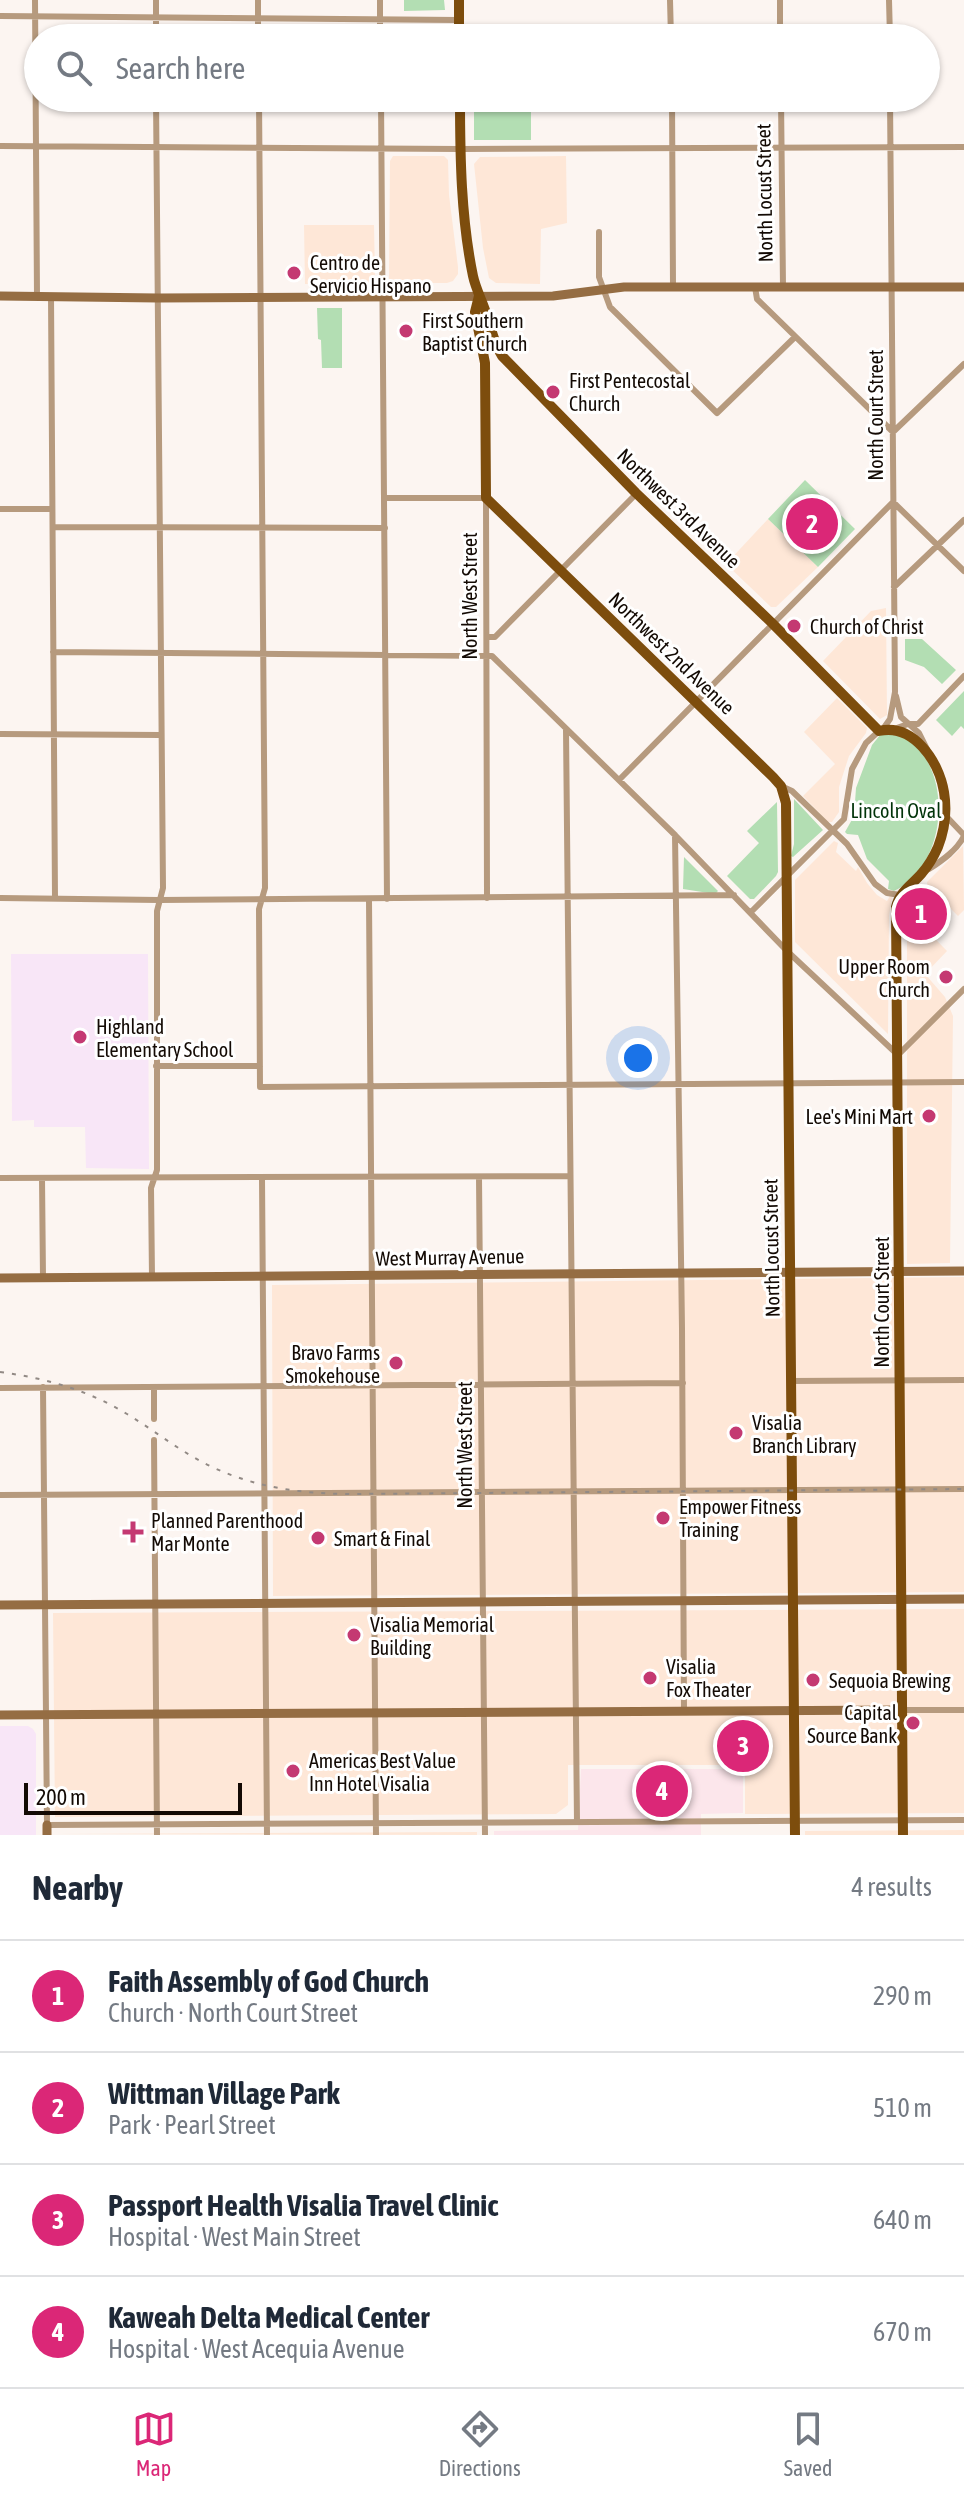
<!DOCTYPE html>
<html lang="en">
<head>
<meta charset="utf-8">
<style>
	body { margin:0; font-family:"Asap Condensed",sans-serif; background:#f2f2f3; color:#1f2937 }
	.scale { position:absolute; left:24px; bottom:20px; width:218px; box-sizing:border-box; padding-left:8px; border:4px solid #130a04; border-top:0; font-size:22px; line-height:28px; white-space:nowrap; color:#130a04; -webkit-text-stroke:6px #fff; paint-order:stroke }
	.you { position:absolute; left:638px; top:1058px; width:28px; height:28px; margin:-20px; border:6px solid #fff; border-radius:50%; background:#1a73e8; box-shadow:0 0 0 12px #1a73e833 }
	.badge { display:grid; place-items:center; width:52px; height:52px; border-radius:50%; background:#db2777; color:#fff; font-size:26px; font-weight:700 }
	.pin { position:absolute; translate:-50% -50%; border:4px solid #fff; box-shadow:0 2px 8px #0006 }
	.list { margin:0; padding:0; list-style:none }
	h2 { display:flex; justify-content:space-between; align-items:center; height:104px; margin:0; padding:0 32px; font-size:34px }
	h2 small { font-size:26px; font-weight:400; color:#747a83 }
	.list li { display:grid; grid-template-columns:52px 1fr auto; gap:24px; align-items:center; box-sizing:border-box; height:112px; padding:0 32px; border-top:2px solid #e0e1e3 }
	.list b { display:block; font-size:30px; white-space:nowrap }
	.list p { margin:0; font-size:26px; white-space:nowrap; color:#747a83 }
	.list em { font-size:26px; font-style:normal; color:#747a83 }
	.icon { flex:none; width:44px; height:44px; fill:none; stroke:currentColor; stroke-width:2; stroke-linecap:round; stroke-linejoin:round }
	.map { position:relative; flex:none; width:964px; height:1835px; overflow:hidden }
	.search { position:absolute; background:#fff; box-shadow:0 2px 6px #0004; left:24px; right:24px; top:24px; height:88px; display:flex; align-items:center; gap:20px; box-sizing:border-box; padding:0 28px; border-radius:44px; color:#747a83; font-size:30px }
	.sheet { height:552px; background:#fff }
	nav { display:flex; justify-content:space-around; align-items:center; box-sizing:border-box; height:112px; border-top:2px solid #e0e1e3; background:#fff; font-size:22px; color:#747a83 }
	nav a { display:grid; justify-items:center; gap:4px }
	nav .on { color:#db2777 }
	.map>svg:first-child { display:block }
	.built { fill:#fee7d7 }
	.education { fill:#f8e6f7 }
	.medical { fill:#fce6eb }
	.green { fill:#b3deb3 }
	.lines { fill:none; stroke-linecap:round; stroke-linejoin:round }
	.street { stroke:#b69a7e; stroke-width:6 }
	.secondary { stroke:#956d43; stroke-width:9 }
	.primary { stroke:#7d4d0d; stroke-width:10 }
	.rail { stroke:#928a85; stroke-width:2; stroke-dasharray:4 8; stroke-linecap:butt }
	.poi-dot { fill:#c43972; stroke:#fff; stroke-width:3 }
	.labels { text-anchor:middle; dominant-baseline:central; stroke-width:6; stroke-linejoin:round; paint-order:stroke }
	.street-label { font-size:20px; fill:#130a04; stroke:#fff }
	.poi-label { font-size:20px; fill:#130a04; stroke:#fff; text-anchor:start }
	.park-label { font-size:20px; fill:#013309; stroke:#fff }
</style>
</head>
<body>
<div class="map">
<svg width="964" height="1835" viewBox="0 0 964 1835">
	<rect width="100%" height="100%" fill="#fcf5f1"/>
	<path class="built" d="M393,156H444L448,160L449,195L458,267V274L453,281L447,283H396L389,279L390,161Z
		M566,156L567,223L541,229L540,284L496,283L489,278L483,248L474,164L480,157Z
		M304,225H374L375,277L370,283L305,284Z
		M768,519L818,567L776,607H771L726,564Z
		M886,608L887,715L880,719L823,661L871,611Z
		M837,698L867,728L866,733L849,756L839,787V812L832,822H828L803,796L835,764L804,732Z
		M834,841L838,843L836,852L856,871L858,867L867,883L877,895L887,901L890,896L892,897L889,916L888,1034L795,942V880Z
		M963,846L964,910L958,916L927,885V882Z
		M907,910L947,951L925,974L945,997L953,1016L950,1263L907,1264Z
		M964,1277V1592L273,1596L272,1285Z
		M964,1609V1813L745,1814V1765H568V1805L556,1814L55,1817L53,1613Z
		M964,1830V1835H805V1831Z
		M477,1832V1835L56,1834Z"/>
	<path class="education" d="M11,954H148L149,1169L86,1168L85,1127H34V1120L12,1121Z
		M0,1726H28L33,1729L36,1734V1835H0Z"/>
	<path class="medical" d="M581,1769H743V1813L701,1814V1835H494V1831L578,1830Z"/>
	<path class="green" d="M404,0H444L445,10L404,11Z
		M474,98H531V140H474Z
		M317,308H342V368H322L321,340L318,339Z
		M805,480L855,529L818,567L768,519Z
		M905,639H922L956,670L942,684L924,667L905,660Z
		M964,691V729L961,726L952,736L936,720Z
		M886,734C896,735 906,737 914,744C954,781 944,868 894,891L888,889L889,881L867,859L858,835L847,834L845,832L854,816L856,788L872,745L880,735Z
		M794,799L823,830L793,857L791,856L794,844Z
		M777,802L778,872L776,876L754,899H750L727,876L759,843L747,831Z
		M684,857L718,891L715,894L683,889Z"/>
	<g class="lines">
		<path class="street" d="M35,0L37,296
			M258,0V38
			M380,0V38
			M670,0L671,38
			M780,0V38
			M889,0L890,38
			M0,16L459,20
			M156,38V0
			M259,98L265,888L259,909L260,1087L964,1082
			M381,98L387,899
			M672,98L673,287
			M781,98L783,287
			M0,146L460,149L964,147
			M599,232V277L610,307L717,413L795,337
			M755,287L757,299L893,432L964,364
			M51,296L55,898
			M385,498H486L487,898
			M0,509H52
			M53,527L385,528
			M894,587L964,520
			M488,637H495L636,494
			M53,652L492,656L675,835L787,951L898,1055L964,989
			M896,696L901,717L919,733L927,749
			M566,729L577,1822
			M883,729L890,719L895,692L890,98
			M894,729L908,724H918L964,676
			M0,734L161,735
			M619,780L893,502L964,571
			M781,786L792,791L847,844L875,884L887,893L900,895
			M945,815L964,835
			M675,835L682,1328L684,1711
			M929,869C943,860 957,850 964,836
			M0,898L159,900L734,895
			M369,899L376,1835
			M751,912L844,819L852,769L866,743L879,731
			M156,1066H260
			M479,1177L485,1835
			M0,1178L569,1176
			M42,1178L43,1278
			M262,1178L267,1835
			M152,1277L151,1188L157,1170V911L163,888L156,98
			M790,1381L964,1380
			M43,1387L47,1825L964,1820
			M154,1387V1419
			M0,1388L683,1383
			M154,1440L157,1835
			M0,1495L964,1489
			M902,1710H964"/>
		<path class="secondary" d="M0,296L158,298L553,296L624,287H964
			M0,1278L964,1271
			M0,1605L964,1599
			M0,1715L902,1710
			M47,1825V1835"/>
		<path class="primary" d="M459,0V38
			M460,98C460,157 461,218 473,276C476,290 483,302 487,316C492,331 494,343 502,356L636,493L772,623L879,731C913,723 939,761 944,792C947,810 945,829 938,847C934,856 929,865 922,873C912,885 900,891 896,907L903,1835
			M479,296L475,312L485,363L486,498L773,777L781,786L786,803L795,1835"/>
		<path class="rail" d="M0,1372C45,1378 88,1390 127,1414C155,1431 181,1452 210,1466C256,1488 303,1494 353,1494L964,1489"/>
	</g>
	<g class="poi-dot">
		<circle cx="294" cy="273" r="8"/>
		<circle cx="406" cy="331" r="8"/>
		<circle cx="553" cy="392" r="8"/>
		<circle cx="794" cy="626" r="8"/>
		<circle cx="946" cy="977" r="8"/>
		<circle cx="80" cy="1037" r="8"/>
		<circle cx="929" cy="1116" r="8"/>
		<circle cx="396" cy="1363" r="8"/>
		<circle cx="736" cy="1433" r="8"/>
		<circle cx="663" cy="1518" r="8"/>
		<path d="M129 1520h8v8h8v8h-8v8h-8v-8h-8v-8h8z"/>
		<circle cx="318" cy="1538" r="8"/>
		<circle cx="354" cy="1635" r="8"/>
		<circle cx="650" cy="1678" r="8"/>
		<circle cx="813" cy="1680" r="8"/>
		<circle cx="913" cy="1723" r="8"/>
		<circle cx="293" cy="1771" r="8"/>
	</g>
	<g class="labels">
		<g class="street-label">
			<text transform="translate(764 193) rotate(-91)">North Locust Street</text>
			<text transform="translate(875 415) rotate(-90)">North Court Street</text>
			<text transform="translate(679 508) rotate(44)">Northwest 3rd Avenue</text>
			<text transform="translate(469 596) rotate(-90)">North West Street</text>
			<text transform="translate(672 653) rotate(44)">Northwest 2nd Avenue</text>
			<text transform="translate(771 1248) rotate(-91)">North Locust Street</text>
			<text transform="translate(450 1257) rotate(-1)">West Murray Avenue</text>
			<text transform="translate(881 1302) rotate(-90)">North Court Street</text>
			<text transform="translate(464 1445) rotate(-90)">North West Street</text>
		</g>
		<g class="poi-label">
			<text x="310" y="262">Centro de<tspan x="310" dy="23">Servicio Hispano</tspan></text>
			<text x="422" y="320">First Southern<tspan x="422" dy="23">Baptist Church</tspan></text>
			<text x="569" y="380">First Pentecostal<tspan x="569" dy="23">Church</tspan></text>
			<text x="810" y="626">Church of Christ</text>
			<text x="930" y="966" text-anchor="end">Upper Room<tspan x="930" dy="23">Church</tspan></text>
			<text x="96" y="1026">Highland<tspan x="96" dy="23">Elementary School</tspan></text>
			<text x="913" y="1116" text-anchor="end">Lee's Mini Mart</text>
			<text x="380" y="1352" text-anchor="end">Bravo Farms<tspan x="380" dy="23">Smokehouse</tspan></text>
			<text x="752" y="1422">Visalia<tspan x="752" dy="23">Branch Library</tspan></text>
			<text x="679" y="1506">Empower Fitness<tspan x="679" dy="23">Training</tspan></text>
			<text x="151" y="1520">Planned Parenthood<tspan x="151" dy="23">Mar Monte</tspan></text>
			<text x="334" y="1538">Smart &amp; Final</text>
			<text x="370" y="1624">Visalia Memorial<tspan x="370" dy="23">Building</tspan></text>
			<text x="666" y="1666">Visalia<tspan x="666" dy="23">Fox Theater</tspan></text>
			<text x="829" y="1680">Sequoia Brewing</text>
			<text x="897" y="1712" text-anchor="end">Capital<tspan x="897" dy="23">Source Bank</tspan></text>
			<text x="309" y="1760">Americas Best Value<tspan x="309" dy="23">Inn Hotel Visalia</tspan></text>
		</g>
		<g class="park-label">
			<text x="896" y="810">Lincoln Oval</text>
		</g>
	</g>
</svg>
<div class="scale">200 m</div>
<div class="you"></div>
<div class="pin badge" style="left:921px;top:914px">1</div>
<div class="pin badge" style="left:812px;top:524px">2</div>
<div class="pin badge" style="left:743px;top:1746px">3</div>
<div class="pin badge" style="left:662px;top:1791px">4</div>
<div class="search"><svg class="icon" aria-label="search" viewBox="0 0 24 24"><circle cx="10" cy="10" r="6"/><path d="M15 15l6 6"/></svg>Search here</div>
</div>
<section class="sheet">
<h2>Nearby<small>4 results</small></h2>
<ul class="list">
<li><span class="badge">1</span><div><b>Faith Assembly of God Church</b><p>Church · North Court Street</p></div><em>290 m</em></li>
<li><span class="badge">2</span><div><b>Wittman Village Park</b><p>Park · Pearl Street</p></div><em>510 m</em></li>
<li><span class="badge">3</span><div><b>Passport Health Visalia Travel Clinic</b><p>Hospital · West Main Street</p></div><em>640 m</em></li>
<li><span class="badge">4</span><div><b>Kaweah Delta Medical Center</b><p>Hospital · West Acequia Avenue</p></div><em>670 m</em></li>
</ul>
</section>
<nav>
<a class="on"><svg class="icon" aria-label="map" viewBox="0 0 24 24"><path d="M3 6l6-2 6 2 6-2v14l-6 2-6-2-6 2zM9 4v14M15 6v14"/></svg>Map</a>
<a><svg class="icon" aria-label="directions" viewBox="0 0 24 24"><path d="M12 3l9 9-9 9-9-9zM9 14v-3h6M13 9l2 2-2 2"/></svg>Directions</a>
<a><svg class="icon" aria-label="saved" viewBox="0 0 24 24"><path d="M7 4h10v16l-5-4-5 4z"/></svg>Saved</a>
</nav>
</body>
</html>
